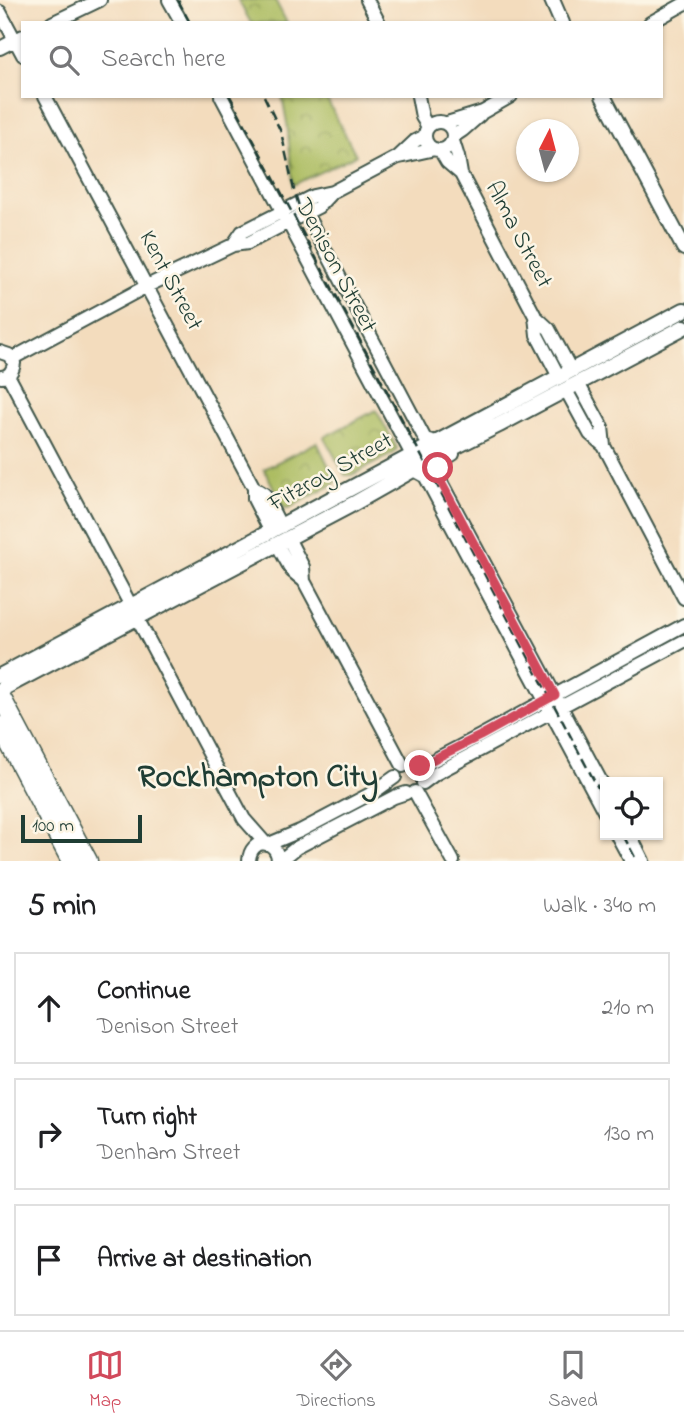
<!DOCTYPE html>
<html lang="en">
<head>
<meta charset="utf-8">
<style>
	body { margin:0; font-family:"Indie Flower",sans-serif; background:#f2f2f2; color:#202124 }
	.controls { position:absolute; right:21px; bottom:21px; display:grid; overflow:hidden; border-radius:0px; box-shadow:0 2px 5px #0004 }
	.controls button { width:63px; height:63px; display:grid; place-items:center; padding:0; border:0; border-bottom:2px solid #e0e0e0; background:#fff; color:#202124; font:35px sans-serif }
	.compass { position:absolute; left:516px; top:119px; width:63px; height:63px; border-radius:50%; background:#fff; box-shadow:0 2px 5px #0004; rotate:6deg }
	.scale { position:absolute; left:21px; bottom:18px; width:121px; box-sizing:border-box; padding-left:7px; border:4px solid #1f3d34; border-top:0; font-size:19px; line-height:24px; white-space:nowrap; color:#1f3d34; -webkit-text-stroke:5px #fcf5e5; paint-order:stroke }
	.stop { position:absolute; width:21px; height:21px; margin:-16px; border:5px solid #d1495b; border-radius:50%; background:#fff }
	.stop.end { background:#d1495b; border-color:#fff; box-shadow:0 2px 7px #0008 }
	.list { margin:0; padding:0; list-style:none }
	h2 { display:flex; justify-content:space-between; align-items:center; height:91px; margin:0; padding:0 28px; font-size:30px }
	h2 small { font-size:23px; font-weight:400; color:#757577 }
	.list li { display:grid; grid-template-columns:46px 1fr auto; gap:21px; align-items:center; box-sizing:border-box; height:112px; margin:0 14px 14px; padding:0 14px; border:2px solid #e0e0e0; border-radius:0px }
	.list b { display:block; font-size:26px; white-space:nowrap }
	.list p { margin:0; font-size:23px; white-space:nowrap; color:#757577 }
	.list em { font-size:23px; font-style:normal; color:#757577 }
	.icon { flex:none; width:38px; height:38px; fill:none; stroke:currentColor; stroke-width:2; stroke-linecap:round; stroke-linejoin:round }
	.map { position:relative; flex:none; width:684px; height:861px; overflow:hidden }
	.search { position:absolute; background:#fff; box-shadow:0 2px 5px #0004; left:21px; right:21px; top:21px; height:77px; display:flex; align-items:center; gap:18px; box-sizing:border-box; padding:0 24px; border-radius:0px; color:#757577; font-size:26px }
	.sheet { height:469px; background:#fff }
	nav { display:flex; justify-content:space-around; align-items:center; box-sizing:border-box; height:98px; border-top:2px solid #e0e0e0; background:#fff; font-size:19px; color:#757577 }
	nav a { display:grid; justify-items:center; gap:4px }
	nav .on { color:#d1495b }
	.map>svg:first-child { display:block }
	.park { fill:url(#park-crowns); stroke:#657c4a; stroke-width:2 }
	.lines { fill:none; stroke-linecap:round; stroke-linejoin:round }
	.minor-casing { stroke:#3f5549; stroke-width:16 }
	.major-casing { stroke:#3f5549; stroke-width:18 }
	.highway-casing { stroke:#3f5549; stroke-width:21 }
	.minor { stroke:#fff; stroke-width:12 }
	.major { stroke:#fff; stroke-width:14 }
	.highway { stroke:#fff; stroke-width:18 }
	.rail { stroke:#1f3d34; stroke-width:2.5; stroke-dasharray:10 5; stroke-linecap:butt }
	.route { stroke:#d1495b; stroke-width:9 }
	.labels { text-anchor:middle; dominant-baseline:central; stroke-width:5; stroke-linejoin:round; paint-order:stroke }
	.street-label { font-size:24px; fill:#1f3d34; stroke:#fcf5e5 }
	.district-label { font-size:32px; font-weight:bold; fill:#1f3d34; stroke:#fcf5e5 }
</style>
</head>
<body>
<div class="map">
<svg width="684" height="861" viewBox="0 0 684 861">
	<defs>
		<pattern id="park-crowns" width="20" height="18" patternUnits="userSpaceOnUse" patternTransform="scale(1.75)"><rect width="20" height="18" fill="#abbc60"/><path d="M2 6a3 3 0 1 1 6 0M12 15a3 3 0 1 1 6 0" fill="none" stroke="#8b9a50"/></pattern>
	</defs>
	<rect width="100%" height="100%" fill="#fcf5e5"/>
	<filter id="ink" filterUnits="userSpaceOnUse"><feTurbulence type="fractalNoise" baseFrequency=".0143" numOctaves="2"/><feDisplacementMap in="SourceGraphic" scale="14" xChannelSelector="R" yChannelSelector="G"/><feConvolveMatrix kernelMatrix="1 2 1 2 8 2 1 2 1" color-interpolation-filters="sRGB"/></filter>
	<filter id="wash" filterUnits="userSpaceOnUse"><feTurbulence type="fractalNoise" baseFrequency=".00686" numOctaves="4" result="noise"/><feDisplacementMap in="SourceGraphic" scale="28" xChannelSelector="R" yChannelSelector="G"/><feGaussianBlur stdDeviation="1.57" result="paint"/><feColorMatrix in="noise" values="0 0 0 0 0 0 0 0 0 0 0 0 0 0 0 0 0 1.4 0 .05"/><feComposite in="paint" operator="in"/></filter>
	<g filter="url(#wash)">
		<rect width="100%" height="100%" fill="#f3dcbd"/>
		<path class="park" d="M238,0H275L287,23H251Z
			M282,96H325L356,155L293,185L287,123Z
			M376,410L397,448L394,453L352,475H345L324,437Z
			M317,442L336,481L334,484L289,508H284L264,469Z"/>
	</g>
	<g filter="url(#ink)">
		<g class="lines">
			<defs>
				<path id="minor" d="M169,0L182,23
					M367,0L379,23
					M0,12L23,55
					M52,23L100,0
					M650,23L684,4
					M0,48L23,36
					M45,96L254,488V499L271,532
					M221,96L412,455
					M418,96L422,117L428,127
					M425 136a14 14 0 1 1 28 0a14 14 0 1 1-28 0Z
					M447,123L483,112L511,96
					M454,136L463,130L480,115
					M453,141L458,157L461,174L535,316L537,335L559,377
					M440,150L447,162L461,174
					M399,157L435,149
					M300,202L425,439L436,442
					M233,245L242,232L313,196L332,192
					M535,316L549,329L571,370
					M0,352L9,355L14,363C13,371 9,377 1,377
					M13,358L147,286L233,245L248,243L318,207L332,192L398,157L415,141L425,136
					M8,375L131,606
					M578,383L602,427L604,446L684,598
					M566,390L590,434L604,446
					M453,454C438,463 435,466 442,484L605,789
					M414,470L425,476L605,813
					M254,488L264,494L281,527
					M288,538L303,567L304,581L403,766
					M277,544L292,571L304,581
					M137,618L244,819L266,844
					M416,766L428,763L480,736L684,625
					M423,783L435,774L684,641
					M415,792L453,861
					M617,835L631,861
					M630,835L643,861
					M269,844L300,831L374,792L395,777
					M249,861C250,837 278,838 278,861
					M280,861L296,848L394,797L406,793"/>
				<path id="major" d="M552,0L562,23
					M603,96L684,248
					M0,676L684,310
					M0,690L353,504L443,453L499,425L684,327"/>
				<path id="highway" d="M0,695L88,861
					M0,726L71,861"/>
			</defs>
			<use href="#minor" class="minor-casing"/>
			<use href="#major" class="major-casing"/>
			<use href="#highway" class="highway-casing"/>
			<use href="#minor" class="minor"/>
			<use href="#major" class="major"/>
			<use href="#highway" class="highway"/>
			<path class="rail" d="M178,0L190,23
				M230,96L605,801
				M264,96L281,132L294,190L302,216
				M623,835L637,861"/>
		</g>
	</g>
	<g class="lines" filter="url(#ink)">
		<path class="route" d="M420,766L480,736L555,695L442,484L438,468"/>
	</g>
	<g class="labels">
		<g class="street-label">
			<text transform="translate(518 235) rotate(62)">Alma Street</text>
			<text transform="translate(335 266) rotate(62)">Denison Street</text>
			<text transform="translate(170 281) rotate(62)">Kent Street</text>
			<text transform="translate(331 473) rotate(-29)">Fitzroy Street</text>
		</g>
		<g class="district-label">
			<text x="258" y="778">Rockhampton City</text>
		</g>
	</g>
</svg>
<div class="controls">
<button><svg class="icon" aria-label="locate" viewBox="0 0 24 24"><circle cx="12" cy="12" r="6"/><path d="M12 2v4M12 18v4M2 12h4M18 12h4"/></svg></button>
</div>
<svg class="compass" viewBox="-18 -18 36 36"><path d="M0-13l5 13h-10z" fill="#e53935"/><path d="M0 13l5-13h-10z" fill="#757577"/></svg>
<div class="scale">100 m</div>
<div class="stop" style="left:438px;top:468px"></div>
<div class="stop end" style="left:420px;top:766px"></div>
<div class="search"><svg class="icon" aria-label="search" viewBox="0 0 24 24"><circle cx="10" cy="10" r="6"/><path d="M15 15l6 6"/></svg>Search here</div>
</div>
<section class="sheet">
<h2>5 min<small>Walk · 340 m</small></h2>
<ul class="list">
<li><svg class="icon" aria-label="ahead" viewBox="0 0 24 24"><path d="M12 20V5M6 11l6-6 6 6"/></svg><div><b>Continue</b><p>Denison Street</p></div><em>210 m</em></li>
<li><svg class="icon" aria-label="right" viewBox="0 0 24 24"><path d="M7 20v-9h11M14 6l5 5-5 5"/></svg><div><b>Turn right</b><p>Denham Street</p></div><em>130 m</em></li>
<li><svg class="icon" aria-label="arrive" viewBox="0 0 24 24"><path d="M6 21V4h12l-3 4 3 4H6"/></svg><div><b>Arrive at destination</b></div></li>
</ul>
</section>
<nav>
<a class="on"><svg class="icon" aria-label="map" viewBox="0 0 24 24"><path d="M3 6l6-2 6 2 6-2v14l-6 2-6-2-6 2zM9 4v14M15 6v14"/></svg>Map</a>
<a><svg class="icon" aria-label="directions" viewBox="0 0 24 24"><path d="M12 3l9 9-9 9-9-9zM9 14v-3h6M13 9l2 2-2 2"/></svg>Directions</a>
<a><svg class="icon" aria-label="saved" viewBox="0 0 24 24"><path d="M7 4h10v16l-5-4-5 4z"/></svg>Saved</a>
</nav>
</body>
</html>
